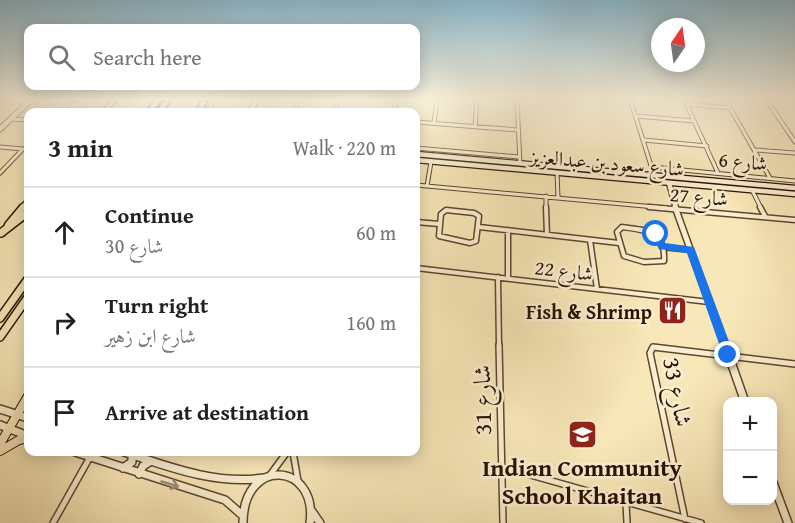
<!DOCTYPE html>
<html lang="en">
<head>
<meta charset="utf-8">
<style>
	body { margin:0; font-family:"Gentium Book Plus",Amiri,serif; background:#f6f6f6; color:#202124 }
	.controls { position:absolute; right:18px; bottom:18px; display:grid; overflow:hidden; border-radius:12px; box-shadow:0 3px 15px #0003 }
	.controls button { width:54px; height:54px; display:grid; place-items:center; padding:0; border:0; border-bottom:2px solid #e0e0e0; background:#fff; color:#202124; font:30px sans-serif }
	.compass { position:absolute; left:651px; top:18px; width:54px; height:54px; border-radius:50%; background:#fff; box-shadow:0 3px 15px #0003; rotate:13deg }
	.stop { position:absolute; width:18px; height:18px; margin:-14px; border:4px solid #1a73e8; border-radius:50%; background:#fff }
	.stop.end { background:#1a73e8; border-color:#fff; box-shadow:0 2px 6px #0008 }
	.list { margin:0; padding:0; list-style:none }
	h2 { display:flex; justify-content:space-between; align-items:center; height:78px; margin:0; padding:0 24px; font-size:26px }
	h2 small { font-size:20px; font-weight:400; color:#757577 }
	.list li { display:grid; grid-template-columns:39px 1fr auto; gap:18px; align-items:center; box-sizing:border-box; height:90px; padding:0 24px; border-top:2px solid #e0e0e0 }
	.list b { display:block; font-size:22px; white-space:nowrap }
	.list p { margin:0; font-size:20px; white-space:nowrap; color:#757577 }
	.list em { font-size:20px; font-style:normal; color:#757577 }
	.icon { flex:none; width:33px; height:33px; fill:none; stroke:currentColor; stroke-width:2; stroke-linecap:round; stroke-linejoin:round }
	.map { position:relative; flex:none; width:795px; height:523px; overflow:hidden }
	.search { position:absolute; background:#fff; box-shadow:0 3px 15px #0003; left:24px; top:24px; width:396px; height:66px; display:flex; align-items:center; gap:15px; box-sizing:border-box; padding:0 21px; border-radius:12px; color:#757577; font-size:22px }
	.panel { position:absolute; background:#fff; box-shadow:0 3px 15px #0003; left:24px; top:108px; width:396px; height:348px; border-radius:12px }
	.map>svg:first-child { display:block }
	.lines { fill:none; stroke-linecap:round; stroke-linejoin:round }
	.minor-far2-casing { stroke:#5e462e; stroke-width:5 }
	.minor-far1-casing { stroke:#5e462e; stroke-width:7 }
	.minor-casing { stroke:#5e462e; stroke-width:8 }
	.tertiary-far2-casing { stroke:#5e462e; stroke-width:7 }
	.tertiary-far1-casing { stroke:#5e462e; stroke-width:8 }
	.tertiary-casing { stroke:#5e462e; stroke-width:10 }
	.secondary-casing { stroke:#2a1100; stroke-width:7 }
	.primary-far2-casing { stroke:#2a1100; stroke-width:7 }
	.primary-far1-casing { stroke:#2a1100; stroke-width:9 }
	.primary-casing { stroke:#2a1100; stroke-width:10 }
	.trunk-far1-casing { stroke:#2a1100; stroke-width:8 }
	.trunk-casing { stroke:#2a1100; stroke-width:10 }
	.minor-far2 { stroke:#faefd1; stroke-width:3 }
	.minor-far1 { stroke:#faefd1; stroke-width:4 }
	.minor { stroke:#faefd1; stroke-width:5 }
	.tertiary-far2 { stroke:#faefd1; stroke-width:4.5 }
	.tertiary-far1 { stroke:#faefd1; stroke-width:5 }
	.tertiary { stroke:#faefd1; stroke-width:7 }
	.secondary { stroke:#faefd1; stroke-width:4.5 }
	.primary-far2 { stroke:#f8e7b8; stroke-width:4.5 }
	.primary-far1 { stroke:#f8e7b8; stroke-width:6 }
	.primary { stroke:#f8e7b8; stroke-width:8 }
	.trunk-far1 { stroke:#f8e7b8; stroke-width:5 }
	.trunk { stroke:#f8e7b8; stroke-width:7 }
	.oneway { stroke:#9c8b73 }
	.route { fill:#1a73e8 }
	.labels { text-anchor:middle; dominant-baseline:central; stroke-width:5; stroke-linejoin:round; paint-order:stroke }
	.street-label { font-size:20px; fill:#2a1100; stroke:#faefd1 }
	.poi-label { font-size:20px; font-weight:bold; fill:#2a1100; stroke:#faefd1; text-anchor:end }
	.near-street-label { font-size:24px; fill:#2a1100; stroke:#faefd1 }
	.near-poi-label { font-size:24px; font-weight:bold; fill:#2a1100; stroke:#faefd1 }
</style>
</head>
<body>
<div class="map">
<svg width="795" height="523" viewBox="0 0 795 523">
	<rect width="100%" height="100%" fill="#f8e7b8"/>
	<filter id="stains"><feTurbulence type="fractalNoise" baseFrequency=".00333" numOctaves="4"/><feColorMatrix values="0 0 0 0 .2 0 0 0 0 .09 0 0 0 0 .02 0 0 0 .5 -.17"/></filter>
	<radialGradient id="worn" r=".72"><stop offset=".6" stop-color="#630" stop-opacity="0"/><stop offset="1" stop-color="#630" stop-opacity=".3"/></radialGradient>
	<g class="lines">
		<defs>
			<path id="minor-far2" d="M517,99L520,164
				M630,99L654,175
				M684,99L718,173
				M725,99L770,178
				M766,99L795,142
				M687,104L730,108
				M0,105L6,99
				M60,112L73,99
				M207,112L215,99
				M294,112L299,99
				M335,112L338,99
				M393,112L397,99
				M636,116L694,121
				M11,119L28,120
				M416,122L518,130
				M434,123L437,99
				M475,127L477,99
				M644,140L707,146
				M0,147L23,149
				M416,148L519,157
				M756,150L795,153
				M652,167L795,181
				M0,173L23,149
				M557,173L558,197
				M416,185L666,208
				M427,186L431,162
				M752,190L761,208
				M546,196V208
				M416,197L417,185"/>
			<path id="minor-far1" d="M546,207L547,235
				M649,207L795,220
				M760,207L765,216
				M446,210L474,213L479,216L476,241L470,243L439,236L441,214Z
				M416,222L439,224
				M479,227L619,243
				M622,227C646,230 666,231 664,261L644,262L624,256L617,232Z
				M508,230V278
				M590,240L597,289
				M662,247L691,250
				M416,268L709,302
				M498,277L499,346"/>
			<path id="minor" d="M499,345L503,523
				M293,452L298,481
				M502,467L701,523
				M270,475L287,452
				M626,503L627,523
				M685,519L650,353L653,347L795,364
				M53,523L90,457"/>
			<path id="tertiary-far2" d="M250,112L257,99
				M0,129L32,99
				M669,183L676,208"/>
			<path id="tertiary-far1" d="M675,207L725,346"/>
			<path id="tertiary" d="M725,345L745,402
				M0,409L28,418
				M0,425L28,436
				M75,452L225,500L241,514
				M124,452C169,467 216,485 264,478
				M123,468L132,462V454
				M139,474L143,466L151,461
				M772,480L788,523
				M311,510L320,523
				M243,523C243,456 318,462 310,523"/>
			<path id="secondary" d="M416,154L795,188
				M416,160L795,194"/>
			<path id="primary-far2" d="M104,112L115,99
				M22,208L28,201"/>
			<path id="primary-far1" d="M8,225L23,207"/>
			<path id="primary" d="M0,444L28,396
				M0,451L19,440L28,438"/>
			<path id="trunk-far1" d="M149,112L159,99
				M159,112L169,99
				M199,112L205,99"/>
			<path id="trunk" d="M1,233L28,212
				M0,318L28,279
				M0,337L28,297"/>
		</defs>
		<use href="#minor-far2" class="minor-far2-casing"/>
		<use href="#minor-far1" class="minor-far1-casing"/>
		<use href="#minor" class="minor-casing"/>
		<use href="#tertiary-far2" class="tertiary-far2-casing"/>
		<use href="#tertiary-far1" class="tertiary-far1-casing"/>
		<use href="#tertiary" class="tertiary-casing"/>
		<use href="#secondary" class="secondary-casing"/>
		<use href="#primary-far2" class="primary-far2-casing"/>
		<use href="#primary-far1" class="primary-far1-casing"/>
		<use href="#primary" class="primary-casing"/>
		<use href="#trunk-far1" class="trunk-far1-casing"/>
		<use href="#trunk" class="trunk-casing"/>
		<use href="#minor-far2" class="minor-far2"/>
		<use href="#minor-far1" class="minor-far1"/>
		<use href="#minor" class="minor"/>
		<use href="#tertiary-far2" class="tertiary-far2"/>
		<use href="#tertiary-far1" class="tertiary-far1"/>
		<use href="#tertiary" class="tertiary"/>
		<use href="#secondary" class="secondary"/>
		<use href="#primary-far2" class="primary-far2"/>
		<use href="#primary-far1" class="primary-far1"/>
		<use href="#primary" class="primary"/>
		<use href="#trunk-far1" class="trunk-far1"/>
		<use href="#trunk" class="trunk"/>
	</g>
	<defs><path id="oneway-shaft" d="M-6 0H5M1.5-3L5.5 0L1.5 3" fill="none" stroke-width="1.6" stroke-linecap="round" stroke-linejoin="round" transform="scale(1.5)"/></defs>
	<use class="oneway" href="#oneway-shaft" transform="translate(170 484) rotate(17)"/>
	<linearGradient id="sky" x2="0" y2="1"><stop stop-color="#8ab9d0"/><stop offset="0.57" stop-color="#fcf4df"/><stop offset="1" stop-color="#fcf4df" stop-opacity="0"/></linearGradient>
	<rect width="795" height="173" fill="url(#sky)"/>
	<path class="route" d="M656,231L659,232L665,243L694,247L734,355L732,359H724L723,355L687,253L659,249L651,234Z"/>
	<defs>
		<symbol id="restaurant-square" viewBox="-11 -11 22 22"><rect x="-9" y="-9" width="18" height="18" rx="4" fill="#8f2418" stroke="#faefd1"/><path d="M-5-6h1v4h1v-4h1v4h1v-4h1v5L-1.5 .5V6h-2V.5L-5-1ZM5-6V6H3V1.5H1.5Q1.5-4 5-6Z" fill="#fff"/></symbol>
		<symbol id="school-square" viewBox="-11 -11 22 22"><rect x="-9" y="-9" width="18" height="18" rx="4" fill="#8f2418" stroke="#faefd1"/><path d="M0-5L7-2L0 1L-7-2ZM-4 1L0 2.5L4 1V4Q0 6-4 4Z" fill="#fff"/></symbol>
	</defs>
	<g fill-rule="evenodd">
		<use href="#restaurant-square" x="656" y="294" width="33" height="33"/>
		<use href="#school-square" x="566" y="418" width="33" height="33"/>
	</g>
	<g class="labels">
		<g class="street-label">
			<text transform="translate(743 161) rotate(5)">شارع 6</text>
			<text transform="translate(607 162) rotate(5)">شارع سعود بن عبدالعزيز</text>
			<text transform="translate(699 196) rotate(5)">شارع 27</text>
			<text transform="translate(564 270) rotate(7)">شارع 22</text>
		</g>
		<g class="poi-label">
			<text x="652" y="311">Fish &amp; Shrimp</text>
		</g>
		<g class="near-street-label">
			<text transform="translate(678 392) rotate(79)">شارع 33</text>
			<text transform="translate(482 400) rotate(-91)">شارع 31</text>
		</g>
		<g class="near-poi-label">
			<text x="582" y="467">Indian Community<tspan x="582" dy="28">School Khaitan</tspan></text>
		</g>
	</g>
	<rect width="100%" height="100%" filter="url(#stains)"/>
	<rect width="100%" height="100%" fill="url(#worn)"/>
</svg>
<div class="controls">
<button>+</button>
<button>−</button>
</div>
<svg class="compass" viewBox="-18 -18 36 36"><path d="M0-13l5 13h-10z" fill="#e53935"/><path d="M0 13l5-13h-10z" fill="#757577"/></svg>
<div class="stop" style="left:656px;top:234px"></div>
<div class="stop end" style="left:728px;top:355px"></div>
<div class="search"><svg class="icon" aria-label="search" viewBox="0 0 24 24"><circle cx="10" cy="10" r="6"/><path d="M15 15l6 6"/></svg>Search here</div>
<section class="panel">
<h2>3 min<small>Walk · 220 m</small></h2>
<ul class="list">
<li><svg class="icon" aria-label="ahead" viewBox="0 0 24 24"><path d="M12 20V5M6 11l6-6 6 6"/></svg><div><b>Continue</b><p>شارع 30</p></div><em>60 m</em></li>
<li><svg class="icon" aria-label="right" viewBox="0 0 24 24"><path d="M7 20v-9h11M14 6l5 5-5 5"/></svg><div><b>Turn right</b><p>شارع ابن زهير</p></div><em>160 m</em></li>
<li><svg class="icon" aria-label="arrive" viewBox="0 0 24 24"><path d="M6 21V4h12l-3 4 3 4H6"/></svg><div><b>Arrive at destination</b></div></li>
</ul>
</section>
</div>
</body>
</html>
